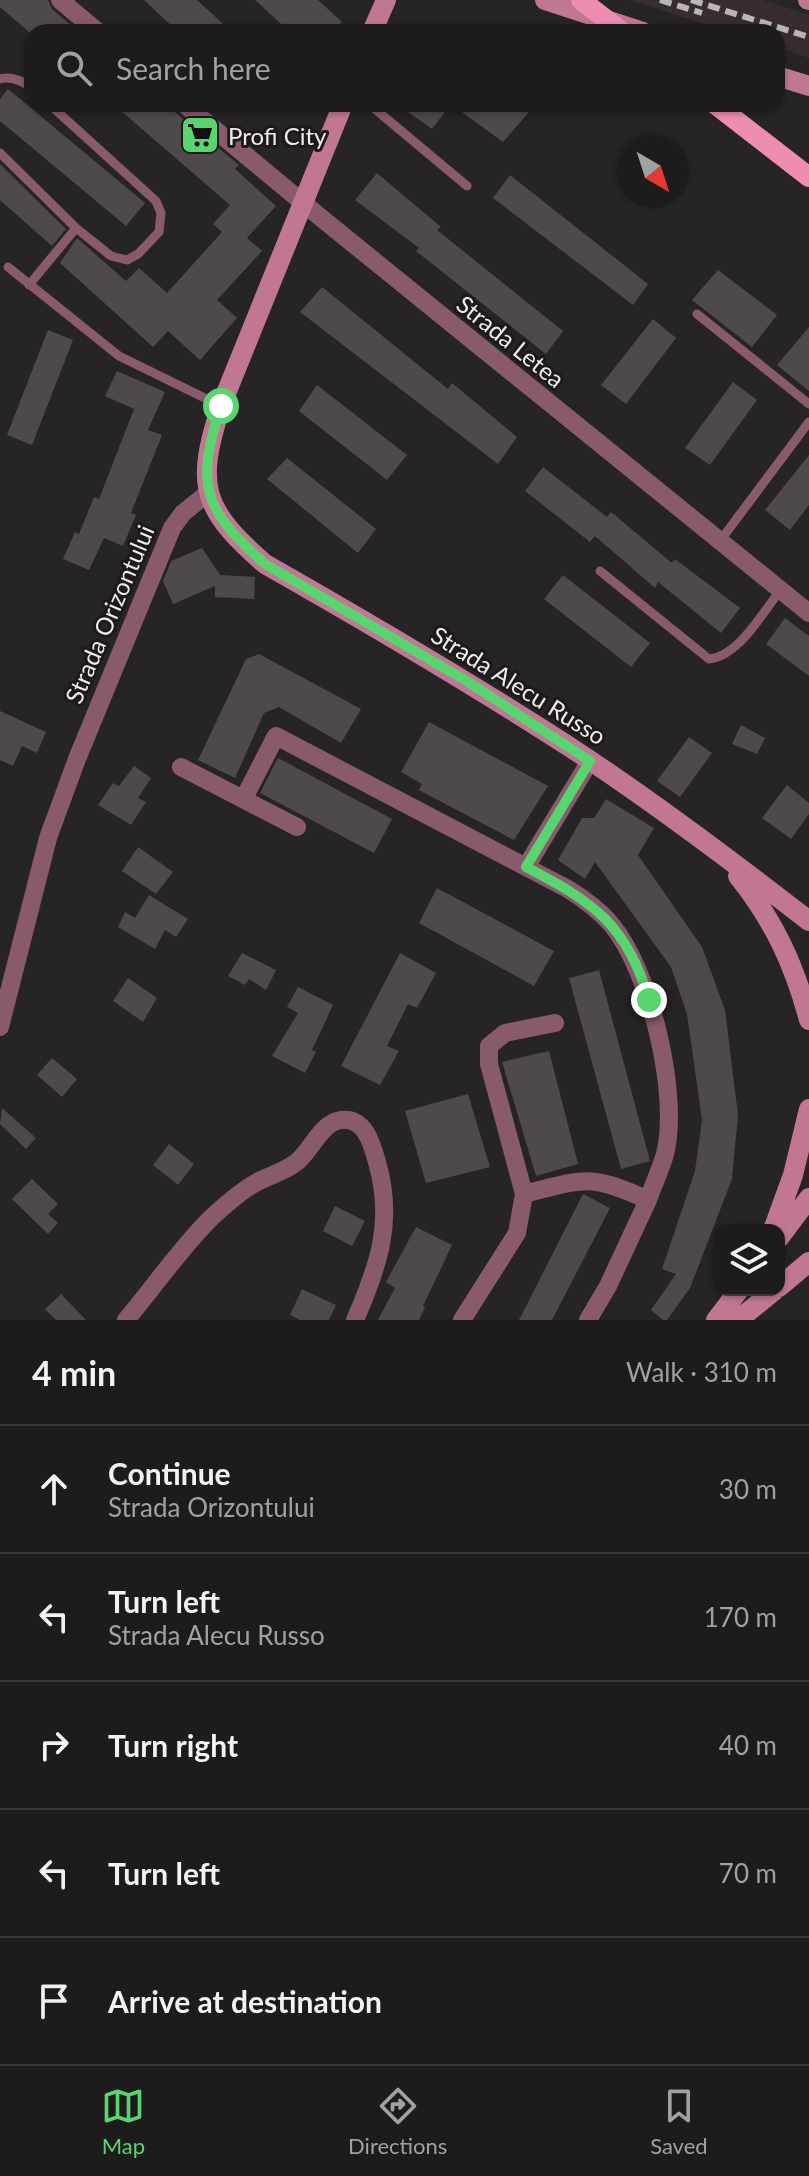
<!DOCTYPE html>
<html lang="en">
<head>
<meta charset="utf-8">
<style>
	body { margin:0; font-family:Lato,sans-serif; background:#2a2829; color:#f1f3f6 }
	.controls { position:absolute; right:24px; bottom:24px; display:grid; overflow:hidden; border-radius:16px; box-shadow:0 2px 6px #0004 }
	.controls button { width:72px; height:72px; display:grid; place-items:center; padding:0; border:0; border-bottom:2px solid #3b393b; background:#1d1b1c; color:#f1f3f6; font:40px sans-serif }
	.compass { position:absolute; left:617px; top:136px; width:72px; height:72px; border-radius:50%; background:#1d1b1c; box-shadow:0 2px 6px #0004; rotate:141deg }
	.stop { position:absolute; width:24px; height:24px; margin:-18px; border:6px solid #58d56f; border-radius:50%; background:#fff }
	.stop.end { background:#58d56f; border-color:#fff; box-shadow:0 2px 8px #0008 }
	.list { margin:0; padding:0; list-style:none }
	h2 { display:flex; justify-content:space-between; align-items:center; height:104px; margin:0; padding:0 32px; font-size:34px }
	h2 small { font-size:26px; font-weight:400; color:#a0a1a3 }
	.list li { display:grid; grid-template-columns:52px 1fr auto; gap:24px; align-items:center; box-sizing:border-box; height:128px; padding:0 32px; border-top:2px solid #3b393b }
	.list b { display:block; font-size:30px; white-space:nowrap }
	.list p { margin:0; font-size:26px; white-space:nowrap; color:#a0a1a3 }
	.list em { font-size:26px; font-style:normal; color:#a0a1a3 }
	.icon { flex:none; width:44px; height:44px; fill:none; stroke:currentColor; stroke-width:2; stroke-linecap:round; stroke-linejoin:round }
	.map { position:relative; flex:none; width:809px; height:1320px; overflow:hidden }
	.search { position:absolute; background:#1d1b1c; box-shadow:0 2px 6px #0004; left:24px; right:24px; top:24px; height:88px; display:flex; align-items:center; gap:20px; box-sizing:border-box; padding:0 28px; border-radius:24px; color:#a0a1a3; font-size:30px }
	.sheet { height:744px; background:#1d1b1c }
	nav { display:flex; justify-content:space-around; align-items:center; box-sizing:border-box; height:112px; border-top:2px solid #3b393b; background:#1d1b1c; font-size:22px; color:#a0a1a3 }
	nav a { display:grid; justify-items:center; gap:4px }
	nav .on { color:#58d56f }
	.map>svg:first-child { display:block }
	.built { fill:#372d30 }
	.building { fill:#4e4a4b }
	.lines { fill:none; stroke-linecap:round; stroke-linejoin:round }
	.lane { stroke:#885a6c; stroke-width:9 }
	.street { stroke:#885a6c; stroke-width:18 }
	.secondary { stroke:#c17794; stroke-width:20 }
	.primary { stroke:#ed8db3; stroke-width:20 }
	.rail { stroke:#b9b6b7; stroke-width:6; stroke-dasharray:12 6; stroke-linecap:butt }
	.primary-bridge { stroke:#ed8db3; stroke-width:20 }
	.route { stroke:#58d56f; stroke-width:10 }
	.labels { text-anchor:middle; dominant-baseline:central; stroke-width:6; stroke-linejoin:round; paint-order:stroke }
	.poi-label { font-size:24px; fill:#efeced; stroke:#1e1a1c; text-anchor:start }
	.street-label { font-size:24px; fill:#efeced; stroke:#1e1a1c }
</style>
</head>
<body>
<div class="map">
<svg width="809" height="1320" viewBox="0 0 809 1320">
	<rect width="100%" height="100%" fill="#272425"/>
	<path class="built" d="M630,0H763L809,15V58L777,47V32H729Z"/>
	<path class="building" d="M0,0H48L52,9L79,32H29L0,7Z
		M144,0H197L232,32H178Z
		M255,0H318L342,22L333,32H290Z
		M8,89L145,203L126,226L0,121V99Z
		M113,104H170L176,113L239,165L235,169L276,206L247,238L262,251L217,300L237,318L200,360L168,331L153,347L60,263L77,238L126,281L139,268L167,293L222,232L213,224L230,205Z
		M397,104H520L530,111L503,142L451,104L432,129Z
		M0,164L66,229L52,246L0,200Z
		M377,173L441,227L437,230L563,331L546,354L416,251L419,248L355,200Z
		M510,175L648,284L633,305L493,198Z
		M718,270L777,315L752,347L692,300Z
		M322,287L448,389L452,383L517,437L498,464L300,312Z
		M653,319L676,338L626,404L601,385Z
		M809,327V391L777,365Z
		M48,330L73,340L32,445L7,435Z
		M117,371L165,392L148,430L162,435L131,513L136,515L123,546L104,538L89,570L63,559L75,532L79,534L94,497L99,499L134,409L105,396Z
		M733,382L757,400L710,465L685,448Z
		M317,385L407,455L387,480L299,411Z
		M809,455V505L790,530L765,510Z
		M287,458L376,529L358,553L267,479Z
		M543,467L607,517L611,512L672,563L675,559L740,608L721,633L658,582L655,588L595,536L590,542L525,491Z
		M202,548L220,575L255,577L254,599L215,597V586L173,604L163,581L171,561Z
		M563,575L650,643L631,667L544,599Z
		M785,618L809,636V676L766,644Z
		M259,654L361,709L341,743L279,707L264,713L235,778L198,760L246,659Z
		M0,711L46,732L37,753L22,746L13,766L0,760Z
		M429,722L548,786L514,840L419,790L422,784L401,772Z
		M741,725L765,738L757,754L732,744Z
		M689,737L712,753L680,797L657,781Z
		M278,758L392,819L374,853L260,793Z
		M134,766L151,778L138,798L146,802L131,825L98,805L113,783L119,786Z
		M787,785L809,803V814L791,839L762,818Z
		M606,799L654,828L638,855L702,947L725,1010L738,1115L732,1179L690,1288L667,1320H663L651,1310L676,1274L662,1269L695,1171L702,1120L687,1014L671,967L595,862L585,879L558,860L582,818H594Z
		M138,847L173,872L156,894L122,871Z
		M437,888L554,951L534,986L419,923Z
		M149,895L188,919L176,937L165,930L155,949L118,927L125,912L135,918Z
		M242,953L276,970L266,990L249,979L245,985L228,976Z
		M400,953L436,973L417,1008L408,1004L387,1046L399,1051L380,1085L341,1066Z
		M599,970L650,1161L621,1169L569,978Z
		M128,978L157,998L143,1022L113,1001Z
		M298,987L333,1005L312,1050L316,1052L305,1073L272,1056L298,1013L287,1007Z
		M549,1051L578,1164L536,1176L502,1062Z
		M52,1058L77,1079L62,1097L37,1075Z
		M468,1094L490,1167L426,1183L405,1111Z
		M2,1108L36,1138L26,1149L0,1124Z
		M169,1144L194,1164L178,1185L153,1165Z
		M32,1179L58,1204L48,1214L58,1223L48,1234L12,1199Z
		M583,1194L610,1208L552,1320H519Z
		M335,1206L365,1221L352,1246L323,1231Z
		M416,1227L452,1245L423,1306L425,1307L419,1320H378L395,1288L386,1282Z
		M302,1289L336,1305L329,1320H300L290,1315Z
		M61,1294L86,1320H56L45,1309Z"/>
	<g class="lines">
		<path class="lane" d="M0,79C11,76 24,81 32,89
			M369,104L467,186
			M0,153L76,228L111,256L127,260L138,254L159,232L161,213L156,201L49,104
			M8,267L119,356L221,406
			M29,285L76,228
			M697,314L809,404
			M720,541L809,422
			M600,571L709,659C739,656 762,613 780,591"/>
		<path class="street" d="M60,0L98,32
			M184,104L325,221L809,613
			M181,767L297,827
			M244,798L276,736L568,889C584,899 599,910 611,924C650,970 680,1095 665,1154C661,1169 653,1185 648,1200
			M526,867L590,761
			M0,1027L48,838L77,759L172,528L183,513L208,493
			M524,1194C585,1179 589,1173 648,1200L608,1286L588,1320
			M126,1320C153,1288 183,1245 212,1217C225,1205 244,1188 261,1180C274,1174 286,1171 298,1161C311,1150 322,1122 341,1120C365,1117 372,1144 377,1162C394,1221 379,1265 355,1320
			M462,1320L517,1233L524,1194L489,1064V1046L505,1033L555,1023"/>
		<path class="secondary" d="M545,0L643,32
			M808,0H809
			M372,32L386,0
			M777,76L809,86
			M343,104L221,406C195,486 202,509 265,564C374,626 483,690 588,759C664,810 737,865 809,921
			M738,876C774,921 794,964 809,1020
			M773,1230L793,1175L809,1109
			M779,1238L809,1198
			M779,1287L809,1262
			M716,1320L739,1290
			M738,1320L775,1290"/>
		<path class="primary" d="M715,104L809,177"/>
		<path class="rail" d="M660,0L702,13
			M691,0L809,37"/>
		<path class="primary-bridge" d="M581,0L622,32"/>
	</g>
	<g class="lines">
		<path class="route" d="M221,406C195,486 203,509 265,564L465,680L590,761L526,867C593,902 627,924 649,1000"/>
	</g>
	<defs>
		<symbol id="supermarket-square" viewBox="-11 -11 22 22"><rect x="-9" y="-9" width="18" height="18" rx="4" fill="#58d56f" stroke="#1e1a1c"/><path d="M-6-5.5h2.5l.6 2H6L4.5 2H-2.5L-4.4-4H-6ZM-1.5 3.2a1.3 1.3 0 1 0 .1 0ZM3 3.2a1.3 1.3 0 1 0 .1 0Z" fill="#111"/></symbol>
	</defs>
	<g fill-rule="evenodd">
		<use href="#supermarket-square" x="178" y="113" width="44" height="44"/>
	</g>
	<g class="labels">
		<g class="poi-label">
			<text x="228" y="135">Profi City</text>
		</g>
		<g class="street-label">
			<text transform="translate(511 341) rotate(39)">Strada Letea</text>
			<text transform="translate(109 614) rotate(-67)">Strada Orizontului</text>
			<text transform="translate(519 685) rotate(32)">Strada Alecu Russo</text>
		</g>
	</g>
</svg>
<div class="controls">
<button><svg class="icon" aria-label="layers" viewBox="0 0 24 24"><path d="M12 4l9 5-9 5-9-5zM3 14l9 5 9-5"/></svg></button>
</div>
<svg class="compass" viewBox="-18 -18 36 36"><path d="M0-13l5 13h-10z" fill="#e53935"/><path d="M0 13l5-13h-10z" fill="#a0a1a3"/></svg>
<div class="stop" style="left:221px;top:406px"></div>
<div class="stop end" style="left:649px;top:1000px"></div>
<div class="search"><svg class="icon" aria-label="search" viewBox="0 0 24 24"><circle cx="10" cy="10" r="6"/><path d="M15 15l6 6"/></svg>Search here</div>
</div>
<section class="sheet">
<h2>4 min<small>Walk · 310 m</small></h2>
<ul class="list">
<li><svg class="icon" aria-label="ahead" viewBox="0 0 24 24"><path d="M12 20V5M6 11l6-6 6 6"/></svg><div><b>Continue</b><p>Strada Orizontului</p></div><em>30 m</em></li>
<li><svg class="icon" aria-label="left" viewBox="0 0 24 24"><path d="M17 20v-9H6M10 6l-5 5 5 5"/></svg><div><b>Turn left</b><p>Strada Alecu Russo</p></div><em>170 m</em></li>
<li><svg class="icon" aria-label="right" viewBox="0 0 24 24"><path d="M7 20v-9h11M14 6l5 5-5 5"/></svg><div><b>Turn right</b></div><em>40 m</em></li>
<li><svg class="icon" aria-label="left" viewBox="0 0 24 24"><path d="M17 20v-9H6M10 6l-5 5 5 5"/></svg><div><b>Turn left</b></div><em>70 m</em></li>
<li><svg class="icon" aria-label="arrive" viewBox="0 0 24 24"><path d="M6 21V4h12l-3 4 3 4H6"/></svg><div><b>Arrive at destination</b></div></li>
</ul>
</section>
<nav>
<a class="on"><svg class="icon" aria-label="map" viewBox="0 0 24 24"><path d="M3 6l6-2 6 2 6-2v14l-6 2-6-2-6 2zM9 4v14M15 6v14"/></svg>Map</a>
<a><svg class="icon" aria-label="directions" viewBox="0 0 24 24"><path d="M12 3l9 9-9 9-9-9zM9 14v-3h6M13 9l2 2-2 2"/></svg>Directions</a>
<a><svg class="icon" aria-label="saved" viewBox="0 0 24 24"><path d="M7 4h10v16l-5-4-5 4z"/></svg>Saved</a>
</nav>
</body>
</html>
